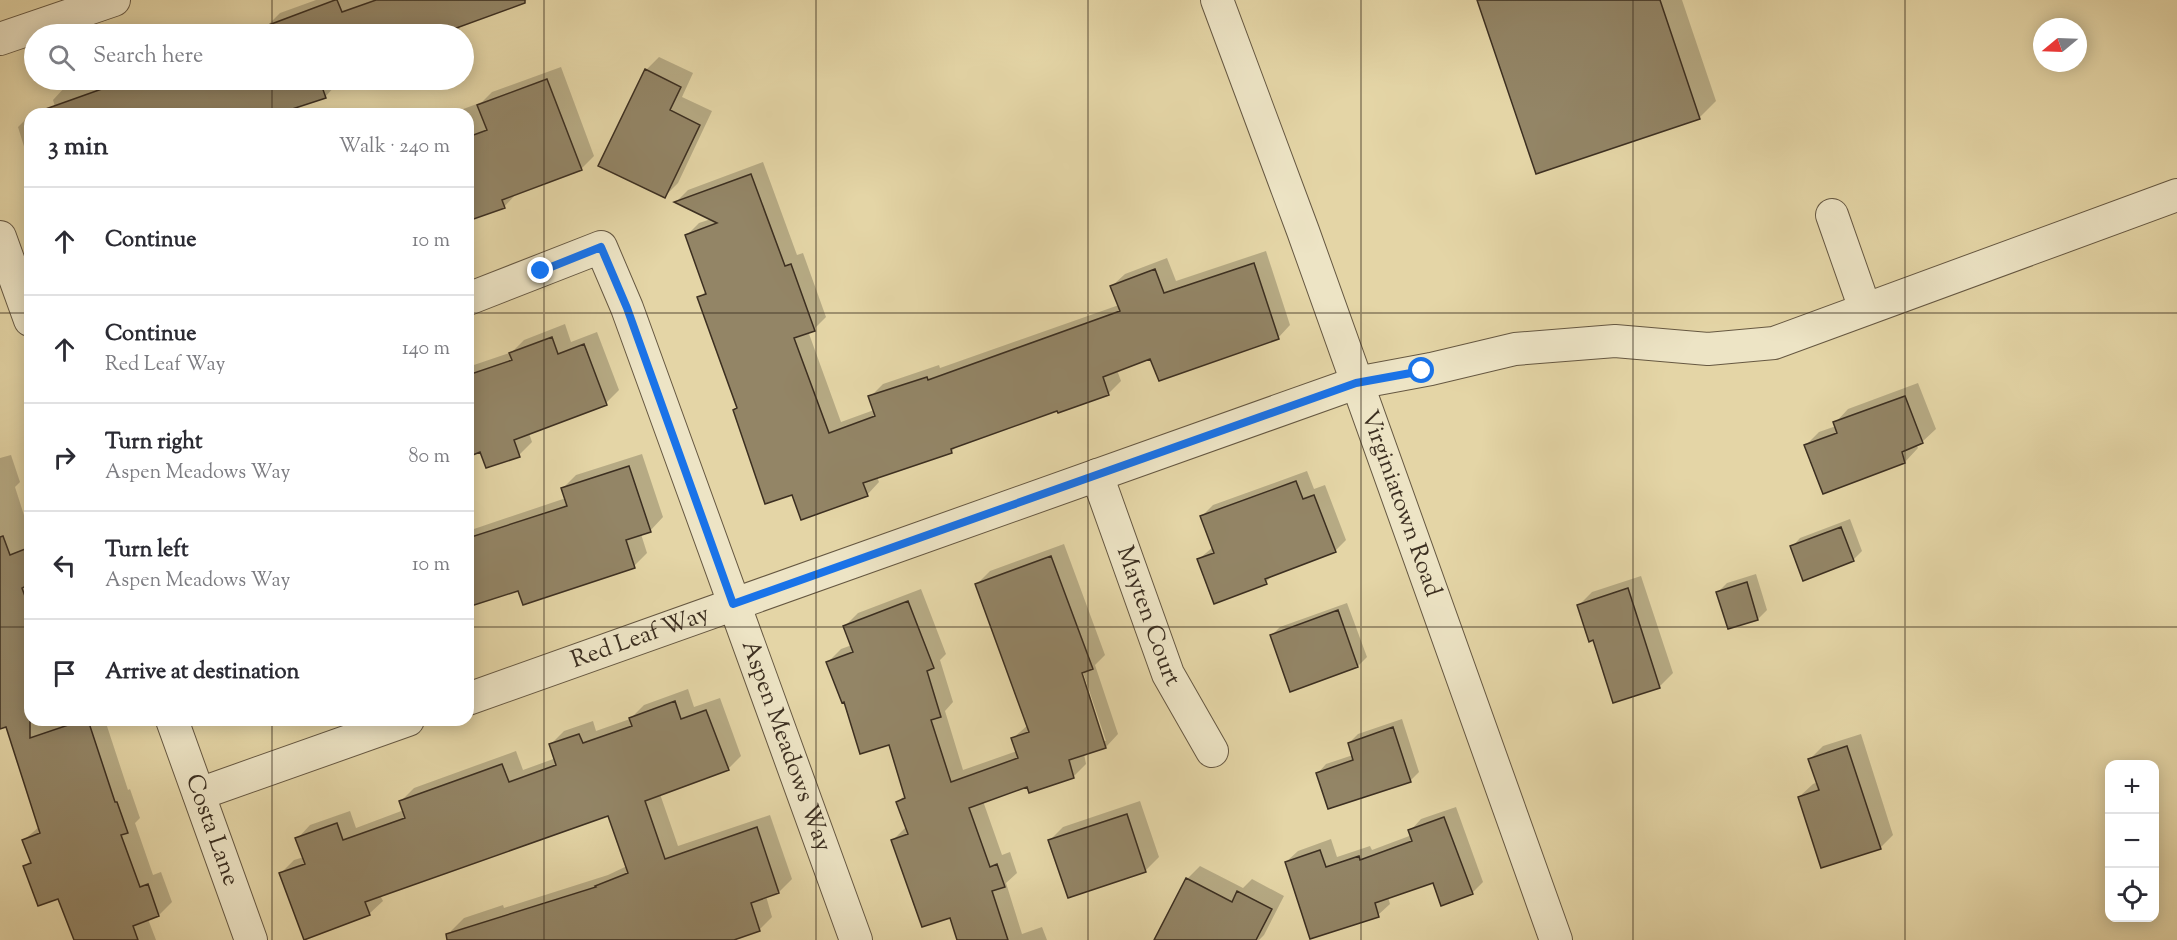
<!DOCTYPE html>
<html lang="en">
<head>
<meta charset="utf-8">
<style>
	body { margin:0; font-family:"Sorts Mill Goudy",serif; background:#f2f2f3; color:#2b2b33 }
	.controls { position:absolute; right:18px; bottom:18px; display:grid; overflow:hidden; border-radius:12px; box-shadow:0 3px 15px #0003 }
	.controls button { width:54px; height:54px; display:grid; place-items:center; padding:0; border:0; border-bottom:2px solid #e1e1e2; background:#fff; color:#2b2b33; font:30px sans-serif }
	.compass { position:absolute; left:2033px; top:18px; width:54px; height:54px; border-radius:50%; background:#fff; box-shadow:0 3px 15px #0003; rotate:251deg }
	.stop { position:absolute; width:18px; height:18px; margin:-14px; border:4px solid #1a73e8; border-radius:50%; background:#fff }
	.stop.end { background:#1a73e8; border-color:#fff; box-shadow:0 2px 6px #0008 }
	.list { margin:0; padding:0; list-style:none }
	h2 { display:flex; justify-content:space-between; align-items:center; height:78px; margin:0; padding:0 24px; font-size:26px }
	h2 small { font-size:20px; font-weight:400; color:#7c7c81 }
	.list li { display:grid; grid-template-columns:39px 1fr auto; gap:18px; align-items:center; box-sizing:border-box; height:108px; padding:0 24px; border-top:2px solid #e1e1e2 }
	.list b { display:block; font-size:22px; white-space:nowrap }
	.list p { margin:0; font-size:20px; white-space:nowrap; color:#7c7c81 }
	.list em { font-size:20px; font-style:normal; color:#7c7c81 }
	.icon { flex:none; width:33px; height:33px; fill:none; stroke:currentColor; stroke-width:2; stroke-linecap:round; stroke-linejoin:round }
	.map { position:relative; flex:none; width:2177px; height:940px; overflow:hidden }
	.search { position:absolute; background:#fff; box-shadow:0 3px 15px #0003; left:24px; top:24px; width:450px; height:66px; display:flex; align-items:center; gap:15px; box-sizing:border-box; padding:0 21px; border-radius:33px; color:#7c7c81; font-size:22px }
	.panel { position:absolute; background:#fff; box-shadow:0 3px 15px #0003; left:24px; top:108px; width:450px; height:618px; border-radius:18px }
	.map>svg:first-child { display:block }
	.shadow { fill:#0003; fill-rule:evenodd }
	.building { fill:#938566; stroke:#3c2f21; stroke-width:1.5 }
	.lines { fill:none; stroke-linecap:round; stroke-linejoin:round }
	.minor-casing { stroke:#665842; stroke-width:34 }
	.minor { stroke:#ede4c5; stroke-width:32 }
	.route { stroke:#1a73e8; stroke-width:8 }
	.grid { fill:none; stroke:#3c2f21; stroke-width:1.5; stroke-opacity:0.55 }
	.labels { text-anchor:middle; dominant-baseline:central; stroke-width:6; stroke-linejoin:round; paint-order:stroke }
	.street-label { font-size:24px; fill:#3c2f21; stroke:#ede4c5 }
</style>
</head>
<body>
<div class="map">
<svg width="2177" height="940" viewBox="0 0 2177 940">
	<rect width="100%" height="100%" fill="#e4d5a6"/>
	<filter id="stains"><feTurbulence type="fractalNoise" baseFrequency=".00333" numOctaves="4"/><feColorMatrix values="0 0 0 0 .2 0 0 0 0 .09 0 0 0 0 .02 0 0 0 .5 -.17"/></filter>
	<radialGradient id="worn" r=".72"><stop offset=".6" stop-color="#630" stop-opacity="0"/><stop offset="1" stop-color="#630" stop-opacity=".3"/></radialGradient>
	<path class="shadow" d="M316,0H527L459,26L461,34H243L268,25L280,13Z
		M1479,0H1682L1716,101L1699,118Z
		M659,57L693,73L682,97L712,111L678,183L665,196L646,70Z
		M561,67L594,156L581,169L517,193L504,207L468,220V114H450L482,102L492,92Z
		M89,80H97L98,83L107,80H336L337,84L325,97L273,114H32L55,107L53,100L65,87Z
		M30,115V166L18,127Z
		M763,162L797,255L803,253L826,317L814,329L808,331L841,422L874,410L870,397L883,384L939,365L940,368L1119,305L1112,286L1125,274L1167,258L1176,281L1266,251L1290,325L1278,338L1151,357L1117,370L1121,381L1108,394L1058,409L958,445L951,452L877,477L879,482L867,495L793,493L735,410L738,407L699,298L706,291L686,236L699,223L711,219L676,202L688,190Z
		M565,324L571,342L597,332L619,390L606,403L529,433L532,442L519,455L481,451L468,454V367L512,352L524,340Z
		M1918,383L1936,429L1922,442L1916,444L1918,448L1905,462L1824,492L1806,445L1819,432L1836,426L1835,423L1848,409Z
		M642,454L663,517L650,531L641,534L647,553L634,566L519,589L468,606V531L566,498L563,488L576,475Z
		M11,455L20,482L15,487L30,534V720H105L128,790L130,789L140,818L135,823L153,875L161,872L172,902L159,915L148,919L156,940H88L59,897L25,866L31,860L24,840L40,826L7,725L0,728V458Z
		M1307,471L1314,489L1325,485L1346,540L1335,551L1275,573L1266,582L1199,559L1213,547L1202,516L1213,505Z
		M1850,519L1862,551L1853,560L1792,547L1800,538Z
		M1064,544L1105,655L1095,665L1118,734L1106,747L1084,754L1086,764L1073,777L1028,785L983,801L1002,855L1010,852L1017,873L1006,883L1022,934L1042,927L1047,940H958L951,916L893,840L906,827L898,802L905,795L890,743L845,700L828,662L841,649L852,645L845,626L858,613L921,589L946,654L940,660L953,702L945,711L963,770L1017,751L1013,738L1028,725L977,584L990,571ZM1078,666H1081L1106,741H1102Z
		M1756,574L1767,610L1758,619L1729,628L1718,592L1727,583Z
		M1641,576L1673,673L1659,687L1594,639L1578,606L1592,592Z
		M1347,603L1367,657L1358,666L1271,636L1280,627Z
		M688,689L694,707L720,698L741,756L728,769L660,794L678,846L770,815L792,879L779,892L766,896L772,917L759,930L731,940H454L451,931L464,918L503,905L504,908L608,875L627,866L609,814L380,895L383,901L369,914L281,873L294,860L304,857L297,839L310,825L350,811L356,828L404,810L401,801L414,788L516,751L523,770L556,758L551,744L564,731L593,721L596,731L630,719L644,705Z
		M1402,719L1419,772L1410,781L1318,773L1326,764L1353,755L1349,743L1358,734Z
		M1861,734L1893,835L1880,848L1799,797L1813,784L1818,782L1810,759L1823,746Z
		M1140,801L1159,857L1145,871L1050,840L1063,827Z
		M1456,807L1483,882L1472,893L1434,881L1388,897L1390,904L1378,915L1286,862L1298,851L1331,839L1337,857L1370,846L1372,850L1412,835L1410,831L1421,819Z
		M1200,866L1243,888L1252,879L1284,896L1264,935L1259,940H1156L1187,879Z"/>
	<path class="building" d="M335,0H337L342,12L376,0H525V3L440,34H269L266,26Z
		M1477,0H1660L1700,119L1536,174Z
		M645,69L681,87L670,110L700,125L665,198L598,166Z
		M547,79L582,170L502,200L505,208L468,221V137L487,130L477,105Z
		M127,80H333L321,84L326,98L277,114H41L40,111Z
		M751,174L785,266L791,264L815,331L794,338L829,433L875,416L868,396L927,377L928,380L1120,311L1110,286L1155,269L1164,293L1254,263L1279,339L1159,381L1150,359L1103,377L1109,395L1058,413L1057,411L951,449L952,453L863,483L868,496L801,520L792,495L765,504L733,410L737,408L697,297L706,294L685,235L717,223L674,202Z
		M552,337L558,354L584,344L607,405L514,440L520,457L486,468L480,452L468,457V375L512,360L509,353Z
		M1905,396L1923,443L1902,452L1905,463L1823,494L1804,445L1837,433L1833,422Z
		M629,466L651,532L626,540L635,568L523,605L518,591L468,607V538L567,506L561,488Z
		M1296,481L1303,499L1314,495L1336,552L1265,579L1267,584L1214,604L1197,559L1214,553L1200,516Z
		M1841,527L1854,561L1803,581L1790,546Z
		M3,536L10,555L30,547V584L22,588L30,610V738L83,720H88L115,802H117L128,833L121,835L140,887L148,884L159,916L133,926L138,940H74L58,899L38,906L23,866L31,863L22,840L40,833L6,727L0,729V537Z
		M1051,556L1093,669L1082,673L1106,748L1069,760L1074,778L1029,793L1027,787L969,808L990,867L997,864L1005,887L992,891L1008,940H957L950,918L922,927L891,840L908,834L896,802L905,798L889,745L860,754L844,702L842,703L826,662L853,652L843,626L908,601L934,668L927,671L941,717L931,720L951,782L1018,758L1011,738L1029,732L975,584Z
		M1747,582L1758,620L1728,629L1716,592Z
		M1628,588L1660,688L1613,703L1593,640L1589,642L1577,605Z
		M1338,610L1358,667L1290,692L1270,635Z
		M675,701L681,719L706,710L729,770L645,801L665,859L757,827L779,893L751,903L760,931L734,940H447L446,934L596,887L595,886L628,873L608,816L365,902L370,915L304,940L279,873L305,864L295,838L337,823L343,840L405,818L399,801L502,764L509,782L556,765L549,744L579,734L583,743L632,726L629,718Z
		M1393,727L1411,782L1328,809L1316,773L1353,760L1348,743Z
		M1847,746L1881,849L1821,868L1798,797L1819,790L1808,759Z
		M1127,814L1146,872L1068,898L1048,840Z
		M1444,817L1473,894L1441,906L1433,883L1375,903L1379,917L1310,939L1285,862L1320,850L1326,867L1359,856L1360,860L1412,841L1408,830Z
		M1186,878L1232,902L1237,891L1272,909L1256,940H1154Z"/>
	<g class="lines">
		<defs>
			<g id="minor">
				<path id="s1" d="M1217,0L1303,231L1556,940"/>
				<path d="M0,39L114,0"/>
				<path d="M1832,215L1865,309"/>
				<path d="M0,237L30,320"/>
				<path id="s2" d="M468,299L601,247L627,308L856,940"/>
				<path id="s3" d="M1097,475L1168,674L1212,751"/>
				<path id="s4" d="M468,699L1356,383L1431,369L1515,349L1615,341L1708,349L1774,343L2177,195"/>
				<path id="s5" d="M172,720L251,940"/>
				<path d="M199,794L408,720"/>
			</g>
		</defs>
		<use href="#minor" class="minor-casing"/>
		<use href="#minor" class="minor"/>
	</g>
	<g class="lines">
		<path class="route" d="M541,271L601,247L627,308L733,604L1356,383L1422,371"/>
	</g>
	<path class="grid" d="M272,0V34M544,0V940M816,0V940M1088,0V940M1361,0V940M1633,0V940M1905,0V940M272,80V114M0,313H30M468,313H2177M0,627H30M468,627H2177M272,720V940"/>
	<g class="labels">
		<g class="street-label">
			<text stroke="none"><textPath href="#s1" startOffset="536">Virginiatown Road</textPath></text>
			<text stroke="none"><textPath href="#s3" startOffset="150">Mayten Court</textPath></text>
			<text stroke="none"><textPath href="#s4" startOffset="183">Red Leaf Way</textPath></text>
			<text stroke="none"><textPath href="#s2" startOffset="675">Aspen Meadows Way</textPath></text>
			<text stroke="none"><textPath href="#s5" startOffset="117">Costa Lane</textPath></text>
		</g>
	</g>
	<rect width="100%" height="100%" filter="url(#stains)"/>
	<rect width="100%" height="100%" fill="url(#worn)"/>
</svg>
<div class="controls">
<button>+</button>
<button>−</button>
<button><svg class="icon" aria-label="locate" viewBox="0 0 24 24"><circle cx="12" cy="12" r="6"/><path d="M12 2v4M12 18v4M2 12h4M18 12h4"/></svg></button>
</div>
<svg class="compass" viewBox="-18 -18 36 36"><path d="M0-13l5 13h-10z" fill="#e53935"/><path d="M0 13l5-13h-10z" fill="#7c7c81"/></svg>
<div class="stop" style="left:1422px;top:371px"></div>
<div class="stop end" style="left:541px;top:271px"></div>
<div class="search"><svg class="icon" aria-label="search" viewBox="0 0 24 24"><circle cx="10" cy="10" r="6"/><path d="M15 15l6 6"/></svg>Search here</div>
<section class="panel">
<h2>3 min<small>Walk · 240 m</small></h2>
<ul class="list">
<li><svg class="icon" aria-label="ahead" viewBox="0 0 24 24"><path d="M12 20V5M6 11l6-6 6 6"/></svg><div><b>Continue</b></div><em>10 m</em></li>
<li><svg class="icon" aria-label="ahead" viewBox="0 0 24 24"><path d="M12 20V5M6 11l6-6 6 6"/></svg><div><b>Continue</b><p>Red Leaf Way</p></div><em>140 m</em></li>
<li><svg class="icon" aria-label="right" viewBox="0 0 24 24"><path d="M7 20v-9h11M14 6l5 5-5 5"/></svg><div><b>Turn right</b><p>Aspen Meadows Way</p></div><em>80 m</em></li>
<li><svg class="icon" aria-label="left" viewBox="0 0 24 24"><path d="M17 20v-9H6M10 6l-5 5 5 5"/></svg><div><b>Turn left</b><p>Aspen Meadows Way</p></div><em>10 m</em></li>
<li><svg class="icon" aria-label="arrive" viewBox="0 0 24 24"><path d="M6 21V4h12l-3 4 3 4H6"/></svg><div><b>Arrive at destination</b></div></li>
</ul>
</section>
</div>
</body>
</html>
